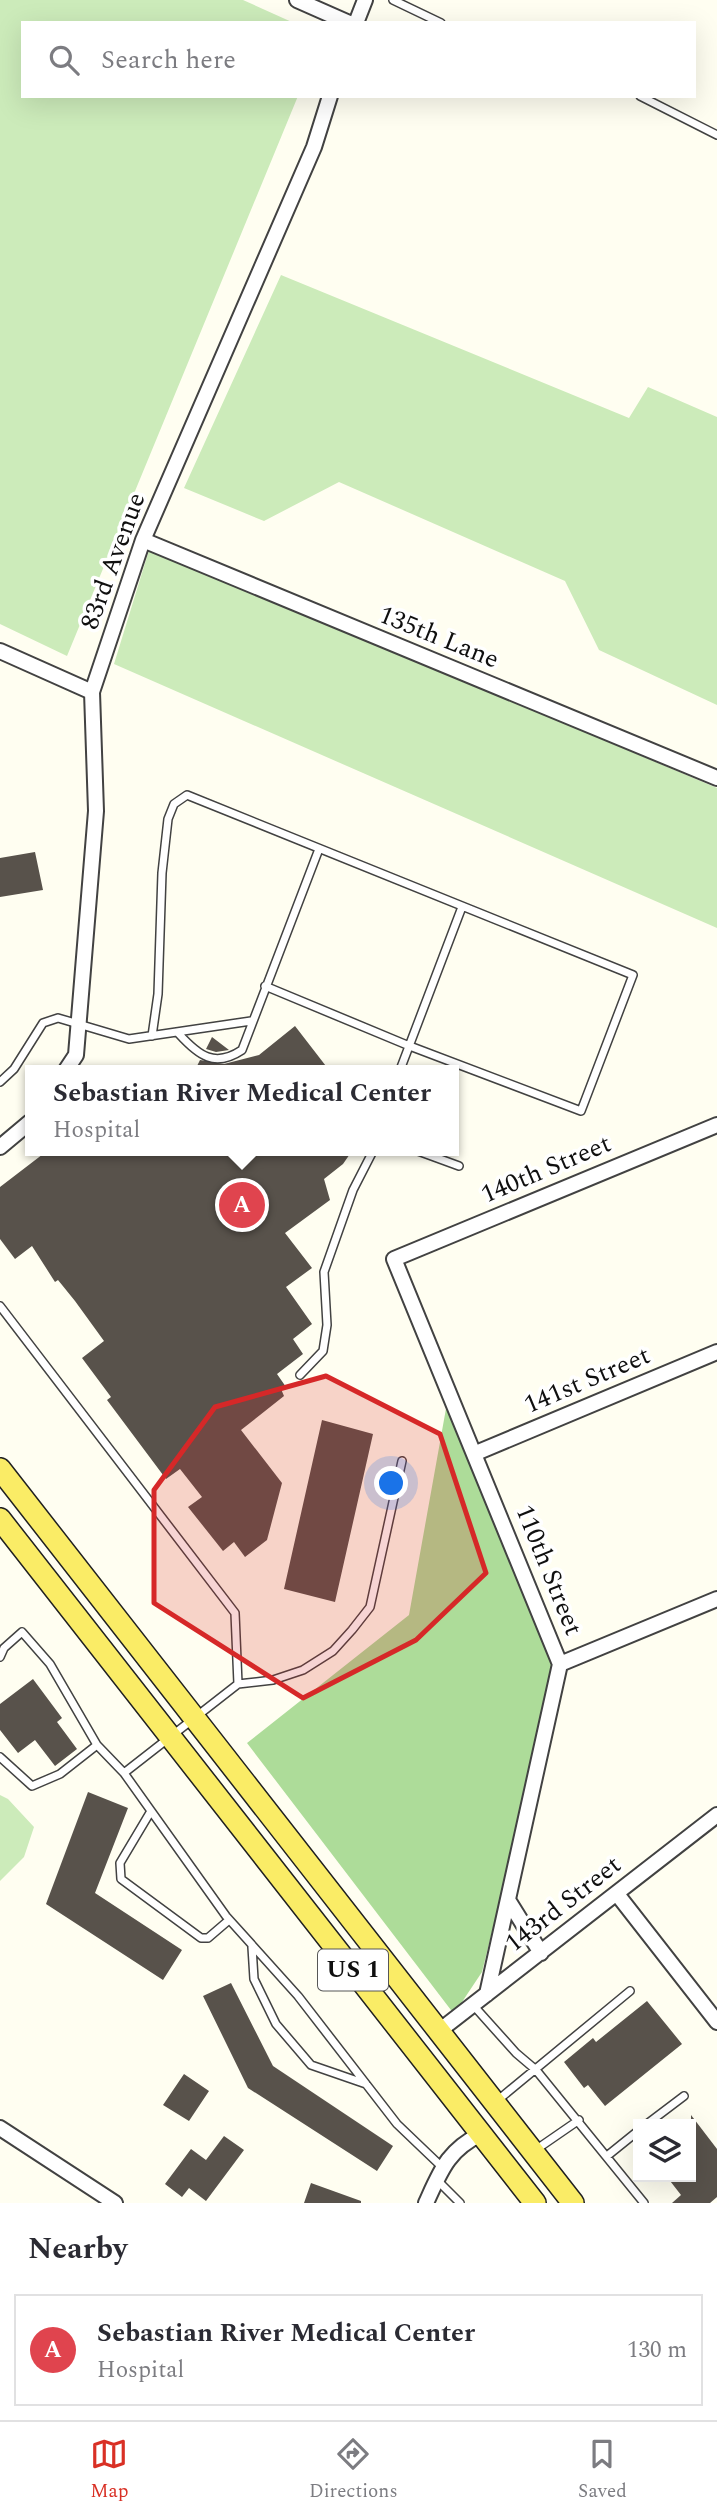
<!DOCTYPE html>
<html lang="en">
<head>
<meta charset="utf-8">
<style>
	body { margin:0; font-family:Spectral,serif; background:#f7f7f7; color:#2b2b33 }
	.controls { position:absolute; right:21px; bottom:21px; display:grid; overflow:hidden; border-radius:0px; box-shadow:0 7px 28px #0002 }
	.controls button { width:63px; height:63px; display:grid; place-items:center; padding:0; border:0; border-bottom:2px solid #e1e1e2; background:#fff; color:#2b2b33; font:35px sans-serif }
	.you { position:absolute; left:392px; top:1484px; width:24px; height:24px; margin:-18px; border:5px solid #fff; border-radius:50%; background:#1a73e8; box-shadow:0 0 0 10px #1a73e833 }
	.badge { display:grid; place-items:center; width:46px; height:46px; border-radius:50%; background:#d93025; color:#fff; font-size:23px; font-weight:700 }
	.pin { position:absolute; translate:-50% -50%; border:4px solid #fff; box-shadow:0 2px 7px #0006 }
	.popup { position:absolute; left:25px; top:1065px; width:434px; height:91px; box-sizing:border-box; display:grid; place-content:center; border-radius:0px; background:#fff; filter:drop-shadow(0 2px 5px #0005); font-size:23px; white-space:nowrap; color:#7c7c81 }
	.popup b { font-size:26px; color:#2b2b33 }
	.popup::after { content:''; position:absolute; left:50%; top:100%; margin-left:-14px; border:14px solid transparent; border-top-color:#fff }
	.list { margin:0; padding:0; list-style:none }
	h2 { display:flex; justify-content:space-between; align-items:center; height:91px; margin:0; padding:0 28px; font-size:30px }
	h2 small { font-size:23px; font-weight:400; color:#7c7c81 }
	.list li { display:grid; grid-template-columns:46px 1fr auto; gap:21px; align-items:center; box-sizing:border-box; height:112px; margin:0 14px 14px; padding:0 14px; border:2px solid #e1e1e2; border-radius:0px }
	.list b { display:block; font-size:26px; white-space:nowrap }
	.list p { margin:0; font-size:23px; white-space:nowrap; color:#7c7c81 }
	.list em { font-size:23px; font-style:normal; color:#7c7c81 }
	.icon { flex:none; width:38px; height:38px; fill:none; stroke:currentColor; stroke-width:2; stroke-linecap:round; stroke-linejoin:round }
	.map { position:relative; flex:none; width:717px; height:2203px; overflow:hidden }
	.search { position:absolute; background:#fff; box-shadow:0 7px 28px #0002; left:21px; right:21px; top:21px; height:77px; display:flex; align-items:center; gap:18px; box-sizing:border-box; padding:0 24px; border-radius:0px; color:#7c7c81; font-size:26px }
	.sheet { height:217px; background:#fff }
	nav { display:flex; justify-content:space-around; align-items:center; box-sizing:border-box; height:98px; border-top:2px solid #e1e1e2; background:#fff; font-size:19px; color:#7c7c81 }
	nav a { display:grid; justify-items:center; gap:4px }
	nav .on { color:#d93025 }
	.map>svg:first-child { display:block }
	.green { fill:#ccebba }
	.forest { fill:#addc99 }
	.building { fill:#58524b }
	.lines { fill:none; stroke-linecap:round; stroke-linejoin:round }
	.lane-casing { stroke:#424242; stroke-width:10 }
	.street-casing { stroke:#424242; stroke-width:18 }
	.primary-casing { stroke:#202020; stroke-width:24 }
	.lane { stroke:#fff; stroke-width:7 }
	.street { stroke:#fff; stroke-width:14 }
	.primary { stroke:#faec66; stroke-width:21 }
	.marked { fill:#d62828; fill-opacity:0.2; stroke:#d62828; stroke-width:5; stroke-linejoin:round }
	.labels { text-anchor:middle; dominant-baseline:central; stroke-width:7; stroke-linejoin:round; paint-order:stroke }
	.shield { fill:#fff; stroke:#575757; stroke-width:2 }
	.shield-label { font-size:24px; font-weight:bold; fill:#0f0f0f }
	.street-label { font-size:26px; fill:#0f0f0f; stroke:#fff }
</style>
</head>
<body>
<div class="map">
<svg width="717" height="2203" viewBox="0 0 717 2203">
	<rect width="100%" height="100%" fill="#fffef1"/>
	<path class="green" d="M0,0H243L294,23H23V96H298L67,656L0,624Z
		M281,275L629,418L648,387L717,417V705L599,650L565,581L339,482L264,521L184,488Z
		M150,547L717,788V928L114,664Z
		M0,1795L8,1799L34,1827L24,1857L0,1881Z"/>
	<path class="forest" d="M447,1403L560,1657L482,1972L454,2014L247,1743L409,1615Z"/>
	<path class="building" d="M35,852L43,890L0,897V858Z
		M295,1026L329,1070H195L200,1060L224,1064L259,1055Z
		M212,1037L229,1050L216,1052L206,1049Z
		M47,1151H352L343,1164L324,1179L330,1200L285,1233L312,1268L286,1287L312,1324L293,1339L303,1354L277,1374L286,1387L281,1389L284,1396L241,1430L282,1483L267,1540L245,1557L234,1542L223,1551L188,1507L202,1497L180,1469L166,1479L107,1400L111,1397L82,1358L104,1341L75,1301L58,1280L55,1282L32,1246L15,1259L0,1239V1187Z
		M322,1420L373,1434L335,1602L284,1589Z
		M33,1679L62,1718L57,1722L77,1749L55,1766L35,1740L18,1753L0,1730V1704Z
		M88,1792L128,1808L95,1893L182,1950L163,1980L46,1904Z
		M231,1983L273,2066L393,2146L377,2171L248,2088L203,1996Z
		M647,2001L682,2044L605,2106L588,2085L584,2088L564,2062L593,2038L596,2042Z
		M184,2074L209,2091L189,2121L163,2105Z
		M691,2115L717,2149V2197L710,2203H672L681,2195L667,2177H691Z
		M224,2136L244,2150L206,2201L189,2188L182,2197L165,2184L191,2149L206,2160Z
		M311,2183L361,2201V2203H304Z"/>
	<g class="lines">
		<defs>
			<path id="lane" d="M393,0L441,23
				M640,96L717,135
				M179,1034C199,1056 215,1068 242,1050L319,849
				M152,1036L158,994L162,873L168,819L174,804L187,795L633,975L581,1111L407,1045L265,986
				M400,1070L462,907
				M0,1082L14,1069L43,1023L58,1018L129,1039L251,1021
				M418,1151L459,1166
				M0,1306L235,1613L238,1684
				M300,1375L323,1351L327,1325L324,1272L353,1190L373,1151
				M402,1461L370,1607L352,1630L333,1651L303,1670L273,1680L238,1684L124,1773L226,1916L298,1996L397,2124L443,2168
				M0,1657L4,1648L22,1632L50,1664L97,1745L124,1773
				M0,1757L32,1786L60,1774L97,1745
				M151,1811L120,1863L121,1879L201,1938H208L229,1920
				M252,1947L254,1979L276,2024L311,2065L366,2084
				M473,2005L516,2053L536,2070L644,2203
				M498,2100L630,1991
				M647,2124L684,2096
				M534,2151L579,2120
				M607,2156L638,2131
				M437,2180L460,2203"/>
			<path id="street" d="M297,0L349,23
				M356,23L365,0
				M143,540L717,778
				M0,651L92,692
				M66,1070L76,1055L96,811L92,692L143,540L314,147L330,96
				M0,1147L30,1122
				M476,1453L717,1352
				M560,1664L717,1599
				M617,1894L717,2022
				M508,1900L541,1953
				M487,1994L560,1664L394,1259L717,1125
				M439,2031L717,1815
				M0,2128L115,2203
				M426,2203C441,2170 448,2150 481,2134"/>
			<path id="primary" d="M0,1469L573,2203
				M0,1519L535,2203"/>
		</defs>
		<use href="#lane" class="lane-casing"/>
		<use href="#street" class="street-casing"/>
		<use href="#primary" class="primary-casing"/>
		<use href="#lane" class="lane"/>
		<use href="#street" class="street"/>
		<use href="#primary" class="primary"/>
	</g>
	<path class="marked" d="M326,1376L440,1434L486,1573L416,1640L303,1698L154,1603V1490L215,1407Z"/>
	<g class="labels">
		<rect class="shield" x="318" y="1949.5" width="70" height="41" rx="5"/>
		<g class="shield-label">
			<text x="353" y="1970">US 1</text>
		</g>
		<g class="street-label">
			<text transform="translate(113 561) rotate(-70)">83rd Avenue</text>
			<text transform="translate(439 637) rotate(22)">135th Lane</text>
			<text transform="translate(546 1169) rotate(-23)">140th Street</text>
			<text transform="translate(587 1380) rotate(-23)">141st Street</text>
			<text transform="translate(549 1570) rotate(68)">110th Street</text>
			<text transform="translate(563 1904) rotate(-38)">143rd Street</text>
		</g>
	</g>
</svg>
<div class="controls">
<button><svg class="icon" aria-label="layers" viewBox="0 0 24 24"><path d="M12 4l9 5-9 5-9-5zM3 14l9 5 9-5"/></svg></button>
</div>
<div class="you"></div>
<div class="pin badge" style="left:242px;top:1205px;background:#e0444e">A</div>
<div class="popup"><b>Sebastian River Medical Center</b>Hospital</div>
<div class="search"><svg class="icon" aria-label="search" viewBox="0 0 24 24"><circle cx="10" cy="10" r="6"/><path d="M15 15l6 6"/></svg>Search here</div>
</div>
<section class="sheet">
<h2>Nearby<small></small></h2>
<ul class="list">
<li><span class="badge" style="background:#e0444e">A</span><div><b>Sebastian River Medical Center</b><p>Hospital</p></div><em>130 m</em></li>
</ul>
</section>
<nav>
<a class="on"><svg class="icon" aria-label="map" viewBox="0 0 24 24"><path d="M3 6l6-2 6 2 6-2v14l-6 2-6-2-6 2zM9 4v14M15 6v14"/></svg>Map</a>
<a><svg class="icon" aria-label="directions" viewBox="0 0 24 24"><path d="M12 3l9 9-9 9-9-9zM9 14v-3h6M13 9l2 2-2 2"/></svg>Directions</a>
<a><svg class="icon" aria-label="saved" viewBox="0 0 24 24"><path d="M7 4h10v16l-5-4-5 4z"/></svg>Saved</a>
</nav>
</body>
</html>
